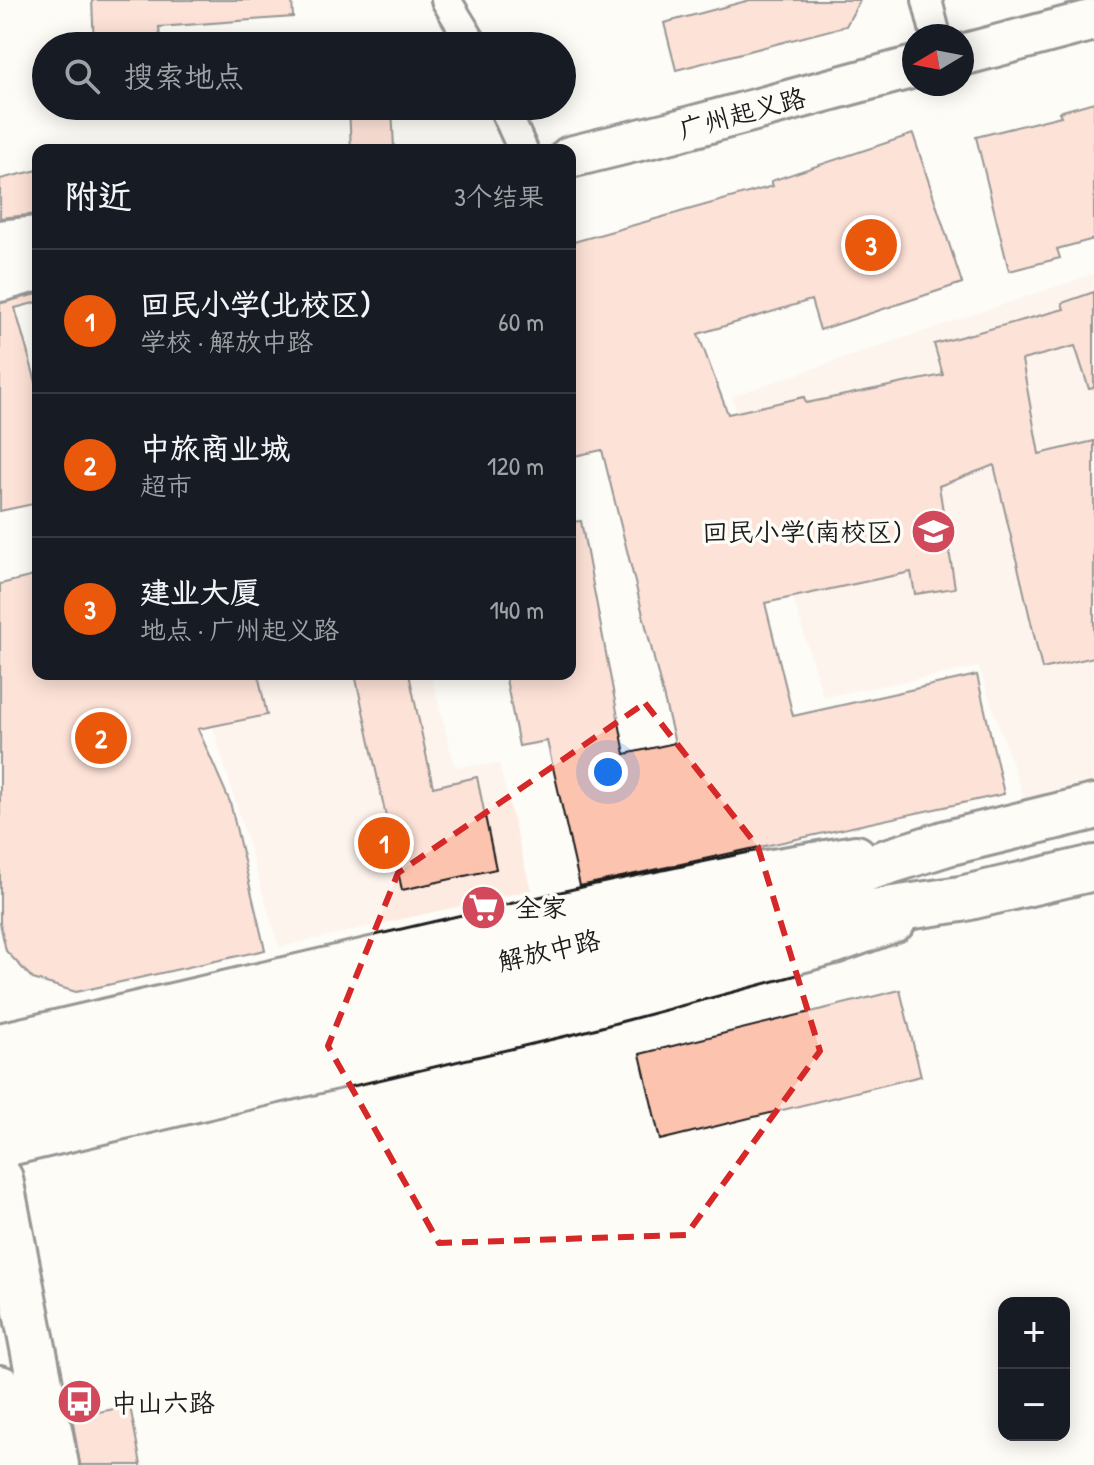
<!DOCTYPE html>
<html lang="zh">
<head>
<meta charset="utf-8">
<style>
	body { margin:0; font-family:"Patrick Hand","LXGW WenKai TC",sans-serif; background:#20242c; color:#f1f3f6 }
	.controls { position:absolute; right:24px; bottom:24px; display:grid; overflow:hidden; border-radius:16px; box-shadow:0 4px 20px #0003 }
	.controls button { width:72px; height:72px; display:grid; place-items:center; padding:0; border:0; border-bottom:2px solid #363941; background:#171b24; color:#f1f3f6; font:40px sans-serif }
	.compass { position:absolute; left:902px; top:24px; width:72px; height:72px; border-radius:50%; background:#171b24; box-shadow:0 4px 20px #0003; rotate:260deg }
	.you { position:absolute; left:608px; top:772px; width:28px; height:28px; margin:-20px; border:6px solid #fff; border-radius:50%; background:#1a73e8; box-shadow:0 0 0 12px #1a73e833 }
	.badge { display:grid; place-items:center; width:52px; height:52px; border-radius:50%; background:#ea580c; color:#fff; font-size:26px; font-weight:700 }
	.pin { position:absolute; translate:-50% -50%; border:4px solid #fff; box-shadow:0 2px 8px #0006 }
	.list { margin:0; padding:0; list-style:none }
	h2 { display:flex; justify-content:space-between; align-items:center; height:104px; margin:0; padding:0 32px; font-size:34px }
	h2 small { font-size:26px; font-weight:400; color:#9ea1a6 }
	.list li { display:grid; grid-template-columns:52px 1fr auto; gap:24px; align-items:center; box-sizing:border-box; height:144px; padding:0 32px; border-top:2px solid #363941 }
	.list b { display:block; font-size:30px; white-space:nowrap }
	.list p { margin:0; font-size:26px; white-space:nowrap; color:#9ea1a6 }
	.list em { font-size:26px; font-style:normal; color:#9ea1a6 }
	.icon { flex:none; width:44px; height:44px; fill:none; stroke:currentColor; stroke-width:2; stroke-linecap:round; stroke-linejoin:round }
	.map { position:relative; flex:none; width:1094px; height:1465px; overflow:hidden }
	.search { position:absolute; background:#171b24; box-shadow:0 4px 20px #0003; left:32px; top:32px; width:544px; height:88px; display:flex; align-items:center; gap:20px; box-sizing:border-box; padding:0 28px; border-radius:44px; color:#9ea1a6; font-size:30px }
	.panel { position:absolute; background:#171b24; box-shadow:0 4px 20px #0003; left:32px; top:144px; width:544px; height:536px; border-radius:16px }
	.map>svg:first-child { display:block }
	.built { fill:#fdebe1 }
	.building { fill:#fcc4af; stroke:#1c1c1c; stroke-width:2 }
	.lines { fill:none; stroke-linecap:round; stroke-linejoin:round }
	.street-casing { stroke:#1c1c1c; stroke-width:34 }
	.secondary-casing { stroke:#1c1c1c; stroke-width:46 }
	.primary-casing { stroke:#1c1c1c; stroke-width:50 }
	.street { stroke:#fdfcf7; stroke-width:28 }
	.secondary { stroke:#fdfcf7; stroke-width:40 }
	.primary { stroke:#fdfcf7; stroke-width:44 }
	.marked { fill:none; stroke:#d62828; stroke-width:6; stroke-dasharray:16 10; stroke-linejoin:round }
	.labels { text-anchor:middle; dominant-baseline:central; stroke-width:7; stroke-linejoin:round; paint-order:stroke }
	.street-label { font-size:26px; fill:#1c1c1c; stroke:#fdfcf7 }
	.poi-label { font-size:26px; fill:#1c1c1c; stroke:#fdfcf7; text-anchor:start }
</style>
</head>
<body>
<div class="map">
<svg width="1094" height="1465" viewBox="0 0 1094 1465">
	<rect width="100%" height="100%" fill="#fdfcf7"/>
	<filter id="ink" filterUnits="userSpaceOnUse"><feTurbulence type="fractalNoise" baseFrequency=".0125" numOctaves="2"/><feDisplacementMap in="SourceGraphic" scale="16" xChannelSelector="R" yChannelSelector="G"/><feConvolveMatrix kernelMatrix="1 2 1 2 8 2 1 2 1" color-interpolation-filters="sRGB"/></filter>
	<g filter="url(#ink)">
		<path class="built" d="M1094,274V782L1025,802L979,667L823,697L732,396Z
			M197,674H431L455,767L499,764L531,890L279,947Z"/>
		<path class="building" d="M92,0H292L293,17L159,27L161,46H94Z
			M750,0H860L846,26L676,70L664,23Z
			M1094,102V239L1057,249L1060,258L1009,271L976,137L1061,116L1059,112Z
			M349,106H392L394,149L351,150Z
			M913,134L962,283L820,330L811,300L698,334L728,414L804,397L806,403L943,375L934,344L1064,309L1062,303L1094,292V388L1089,389L1075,346L1022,360L1039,454L1094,441V657L1042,669L994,465L939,486L955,588L915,594L911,572L765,603L793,716L977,675L1004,794L580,886L547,741L519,746L505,674H570V522L581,521L625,754L675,743L602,450L570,457V243L773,186L771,181Z
			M38,170V214L0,218V179Z
			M38,294V302L15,308L38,389V503L0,511V303Z
			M38,575V674H258L267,715L198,729L230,802L265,950L76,992L33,979L6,951L0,923V584Z
			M355,674H409L433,787L477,777L496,869L402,890Z
			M900,990L921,1076L660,1140L640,1054Z
			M130,1406L141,1465H80L72,1417Z"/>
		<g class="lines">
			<defs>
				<path id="street" d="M446,0L474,46
					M927,0L936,36
					M503,106L523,150"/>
				<path id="secondary" d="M962,55L1094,20
					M570,157L680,130L914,67
					M0,241L38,237
					M0,281L38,270
					M0,1044L600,905L754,873L856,856
					M0,1147L574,1012L834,943L895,921"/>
				<path id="primary" d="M0,1077L689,917L852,873L947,843L1094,807
					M0,1110L696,947L852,915L961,899L1094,868
					M0,1179L56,1465
					M0,1388L16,1465"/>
			</defs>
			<use href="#street" class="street-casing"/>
			<use href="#secondary" class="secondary-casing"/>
			<use href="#primary" class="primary-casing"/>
			<use href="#street" class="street"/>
			<use href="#secondary" class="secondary"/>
			<use href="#primary" class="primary"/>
		</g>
	</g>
	<path d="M0 0H1094V1465H0ZM645,703L758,847L820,1051L686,1235L439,1243L328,1046L398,873Z" fill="#fdfcf7" fill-opacity=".55" fill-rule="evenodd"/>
	<path class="marked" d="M645,703L758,847L820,1051L686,1235L439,1243L328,1046L398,873Z"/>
	<defs>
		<symbol id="school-disc" viewBox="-11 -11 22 22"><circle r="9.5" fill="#d1495b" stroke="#fdfcf7"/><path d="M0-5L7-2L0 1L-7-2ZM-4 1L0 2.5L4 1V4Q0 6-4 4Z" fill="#fff"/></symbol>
		<symbol id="supermarket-disc" viewBox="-11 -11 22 22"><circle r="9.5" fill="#d1495b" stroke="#fdfcf7"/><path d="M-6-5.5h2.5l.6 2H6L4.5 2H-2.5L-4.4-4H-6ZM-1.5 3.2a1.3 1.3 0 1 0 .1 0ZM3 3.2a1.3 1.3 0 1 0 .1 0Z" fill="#fff"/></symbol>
		<symbol id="bus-disc" viewBox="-11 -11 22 22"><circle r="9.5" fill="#d1495b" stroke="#fdfcf7"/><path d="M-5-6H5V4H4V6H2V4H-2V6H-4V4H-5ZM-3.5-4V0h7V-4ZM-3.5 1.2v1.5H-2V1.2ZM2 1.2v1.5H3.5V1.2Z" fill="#fff"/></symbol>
	</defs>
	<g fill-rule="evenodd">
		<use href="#school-disc" x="908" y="506" width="51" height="51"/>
		<use href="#supermarket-disc" x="458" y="882" width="51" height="51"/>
		<use href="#bus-disc" x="54" y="1376" width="51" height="51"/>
	</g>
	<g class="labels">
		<g class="street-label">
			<text transform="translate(742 113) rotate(-15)">广州起义路</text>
			<text transform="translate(549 950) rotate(-13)">解放中路</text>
		</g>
		<g class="poi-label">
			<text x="902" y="531" text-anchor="end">回民小学(南校区)</text>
			<text x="515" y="907">全家</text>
			<text x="111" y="1402">中山六路</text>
		</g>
	</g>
</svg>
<div class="controls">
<button>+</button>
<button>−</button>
</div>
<svg class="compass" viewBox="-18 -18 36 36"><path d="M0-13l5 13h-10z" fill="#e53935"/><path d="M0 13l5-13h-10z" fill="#9ea1a6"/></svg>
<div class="you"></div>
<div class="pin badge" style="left:384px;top:843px">1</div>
<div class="pin badge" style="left:101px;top:738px">2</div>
<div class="pin badge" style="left:871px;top:245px">3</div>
<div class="search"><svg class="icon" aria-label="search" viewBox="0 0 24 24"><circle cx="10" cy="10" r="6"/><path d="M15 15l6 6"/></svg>搜索地点</div>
<section class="panel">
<h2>附近<small>3个结果</small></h2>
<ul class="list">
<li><span class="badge">1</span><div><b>回民小学(北校区)</b><p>学校 · 解放中路</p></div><em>60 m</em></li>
<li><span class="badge">2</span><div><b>中旅商业城</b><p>超市</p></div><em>120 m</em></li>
<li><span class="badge">3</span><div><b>建业大厦</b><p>地点 · 广州起义路</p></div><em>140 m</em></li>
</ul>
</section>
</div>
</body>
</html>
